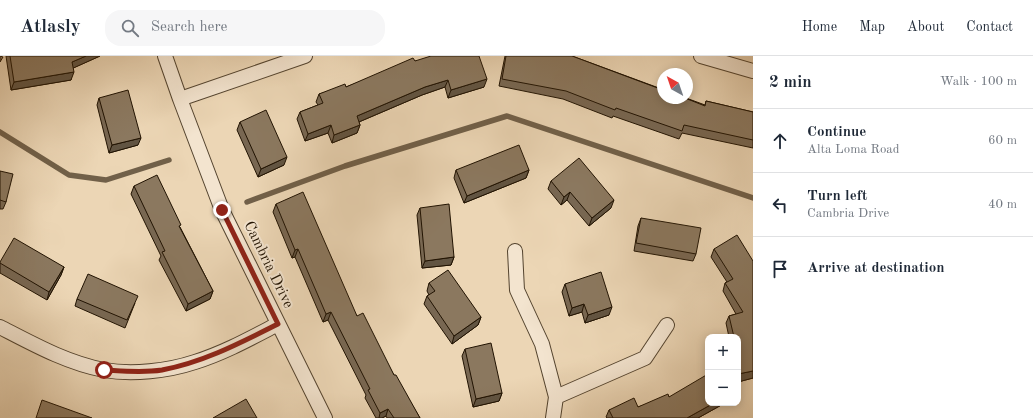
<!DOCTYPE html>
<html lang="en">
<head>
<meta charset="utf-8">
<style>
	body { margin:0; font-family:"Old Standard TT",serif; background:#f6f6f7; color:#1f2937 }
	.controls { position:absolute; right:12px; bottom:12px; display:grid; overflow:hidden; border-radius:8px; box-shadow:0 2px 10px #0003 }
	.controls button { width:36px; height:36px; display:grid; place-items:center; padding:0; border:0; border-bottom:1px solid #e0e1e3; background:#fff; color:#1f2937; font:20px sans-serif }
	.compass { position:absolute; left:657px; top:12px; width:36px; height:36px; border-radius:50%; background:#fff; box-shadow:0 2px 10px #0003; rotate:320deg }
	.stop { position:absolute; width:12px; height:12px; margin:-9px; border:3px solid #8f2418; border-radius:50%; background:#fff }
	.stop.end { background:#8f2418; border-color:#fff; box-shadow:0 1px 4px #0008 }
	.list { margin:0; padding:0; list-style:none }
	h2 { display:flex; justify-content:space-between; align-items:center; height:52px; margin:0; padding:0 16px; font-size:17px }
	h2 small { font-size:13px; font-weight:400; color:#747a83 }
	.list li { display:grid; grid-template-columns:26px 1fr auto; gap:12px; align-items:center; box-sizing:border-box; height:64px; padding:0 16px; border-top:1px solid #e0e1e3 }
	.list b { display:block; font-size:15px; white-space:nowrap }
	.list p { margin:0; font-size:13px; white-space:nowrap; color:#747a83 }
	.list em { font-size:13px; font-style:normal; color:#747a83 }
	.icon { flex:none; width:22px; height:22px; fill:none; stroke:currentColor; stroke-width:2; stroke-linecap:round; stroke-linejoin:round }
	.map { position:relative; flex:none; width:753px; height:362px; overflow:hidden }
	header { display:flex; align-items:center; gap:24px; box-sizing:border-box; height:56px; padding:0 20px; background:#fff; border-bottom:1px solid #e0e1e3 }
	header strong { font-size:19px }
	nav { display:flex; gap:22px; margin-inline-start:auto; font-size:14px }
	.search { width:280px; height:36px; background:#f6f6f7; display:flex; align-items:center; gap:10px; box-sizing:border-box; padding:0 14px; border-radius:16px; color:#747a83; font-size:15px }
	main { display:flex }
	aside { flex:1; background:#fff }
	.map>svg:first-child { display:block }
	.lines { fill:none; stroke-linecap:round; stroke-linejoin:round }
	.stream { stroke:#716049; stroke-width:5.5 }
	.street-casing { stroke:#54442f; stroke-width:16 }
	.street { stroke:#f3e4cf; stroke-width:14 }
	.wall { fill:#786752; stroke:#211302 }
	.shaded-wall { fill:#615442; stroke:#211302 }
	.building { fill:#8b785f; stroke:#211302 }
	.route { stroke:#8f2418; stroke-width:5 }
	.labels { text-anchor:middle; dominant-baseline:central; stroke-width:4; stroke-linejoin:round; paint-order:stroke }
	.street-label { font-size:15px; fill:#211302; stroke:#f3e4cf }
</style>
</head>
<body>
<header>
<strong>Atlasly</strong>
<div class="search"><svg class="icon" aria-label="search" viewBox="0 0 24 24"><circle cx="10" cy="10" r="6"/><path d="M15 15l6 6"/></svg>Search here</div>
<nav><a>Home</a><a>Map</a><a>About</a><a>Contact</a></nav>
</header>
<main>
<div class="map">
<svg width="753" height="362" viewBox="0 0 753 362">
	<rect width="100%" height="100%" fill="#ecd6b5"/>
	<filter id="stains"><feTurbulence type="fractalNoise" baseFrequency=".005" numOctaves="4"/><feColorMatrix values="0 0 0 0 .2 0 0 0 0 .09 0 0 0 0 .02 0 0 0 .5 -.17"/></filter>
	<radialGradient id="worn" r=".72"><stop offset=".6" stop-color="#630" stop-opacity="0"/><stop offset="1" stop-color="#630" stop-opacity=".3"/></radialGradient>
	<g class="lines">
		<path class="stream" d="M0,76L69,119L106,124L169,104
			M247,146L345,110L507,60L753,142"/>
		<defs>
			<path id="street" d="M165,0L180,43L222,154L325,362
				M701,0L753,15
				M180,43L305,0
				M515,195L517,234L542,288L556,341L553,362
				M0,271C33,288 67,307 104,314C132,319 168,315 195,306C224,297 251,282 278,268
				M556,341L645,302L667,269"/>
		</defs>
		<use href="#street" class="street-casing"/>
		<use href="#street" class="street"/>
	</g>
	<path class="wall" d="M6,0H100L73,12L71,24L11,34Z
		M505,0H572L705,49L706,45L753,56V92L682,77L679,83L613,60L612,62L563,43L499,30Z
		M415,5L484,31L448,42L445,31L422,39L359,66L360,69L357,77L332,87L328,77L305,85L297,63L300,56L318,49L316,46L319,38L346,31Z
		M99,42L138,89L109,97L97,49Z
		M240,66L284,109L258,121L237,74Z
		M456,114H529L526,122L464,147L454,122Z
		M0,115L6,146L3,153H0Z
		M551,125L611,152L589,170L567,144L561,149L548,133Z
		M134,130L180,171L213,235L210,243L186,255L159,204L161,200L131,138Z
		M276,148L357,260L394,319L420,362H387L386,360L382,362H376L365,342L366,339L328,264L323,266L295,201L292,202L273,156Z
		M420,152L454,201L451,209L422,212L417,159Z
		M641,162L696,198L693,205L634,195L638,170Z
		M714,193L753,205V322L738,326V281H729L726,267L729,260L736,258L723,235L725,227L727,226L711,201Z
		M0,206L64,211L61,219L47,244L0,217Z
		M429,227L481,261L478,269L452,288L424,248L427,240L429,239L427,235Z
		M565,228L609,259L585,267L582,256L569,260L562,236Z
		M77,243L135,247L125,272L75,250Z
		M465,293L502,337L499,345L473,351L462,300Z
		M669,341L708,347H725L698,362H607L606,361L609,354L638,351Z"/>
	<path class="shaded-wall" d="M86,0H100L69,14L72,6Z
		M74,16L71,24L11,34L14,26Z
		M487,23L484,31L448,42L451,34Z
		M448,24L445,31L422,39L354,68L357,60L425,31Z
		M331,69L328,77L305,85L308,78Z
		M360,69L357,77L332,87L334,79Z
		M141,82L138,89L109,97L112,89Z
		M287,101L284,109L258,121L261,113Z
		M529,114L526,122L464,147L467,140Z
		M570,136L567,144L561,149L564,141Z
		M614,144L611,152L589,170L592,162Z
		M298,193L295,201L292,202L295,194Z
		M454,201L451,209L422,212L425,205Z
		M64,211L61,219L47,244L49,236Z
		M213,235L210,243L186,255L188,248Z
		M584,248L582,256L569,260L572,252Z
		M612,251L609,259L585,267L588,259Z
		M331,256L328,264L323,266L326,258Z
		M481,261L478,269L452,288L454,280Z
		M753,315V322L738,326V318Z
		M502,337L499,345L473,351L476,343Z
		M714,347H725L698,362H687Z
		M388,353L386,360L382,362H379L380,357Z"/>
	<path class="building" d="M0,0L3,1L0,6Z
		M10,0H86L72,6L74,16L14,26Z
		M431,0H479L487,23L451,34L448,24L425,31L357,60L360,69L334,79L331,69L308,78L300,56L323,47L319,38L345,28L346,31L413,2L415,5Z
		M506,0H572L663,34V42H685L705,50L706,45L753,56V84L684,69L682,75L616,52L615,54L566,35L502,23Z
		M128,34L141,82L112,89L99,42Z
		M266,54L287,101L261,113L240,66Z
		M519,89L529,114L467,140L456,114Z
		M579,102L614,144L592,162L570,136L564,141L551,125Z
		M0,115L13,118L6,146L0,144Z
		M157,119L181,169L179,170L213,235L188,248L162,196L165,195L134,130Z
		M303,136L357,260L363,257L394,319H396L420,362H394L388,353L380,357L368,334L370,333L331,256L326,258L298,193L295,194L276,148Z
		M449,148L454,201L425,205L420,152Z
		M641,162L701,172L696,198L636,187Z
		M737,179L753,205V315L738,318V281H734L729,260L743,256L725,227L733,223L714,193Z
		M14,182L64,211L49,236L0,207V206Z
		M448,214L481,261L454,280L427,240L435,235L429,227Z
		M601,216L612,251L588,259L584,248L572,252L565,228Z
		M88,218L138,240L127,264L77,243Z
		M491,287L502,337L476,343L465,293Z
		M708,318V347H714L687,362H613L609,354L634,342L638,351L668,338L669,341Z
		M246,343L257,362H213Z
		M42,344L92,362H36Z"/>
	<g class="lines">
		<path class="route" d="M104,314C123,315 143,317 162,314C204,306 240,287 278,268L222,154"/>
	</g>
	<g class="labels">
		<g class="street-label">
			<text transform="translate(268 209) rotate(64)">Cambria Drive</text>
		</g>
	</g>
	<rect width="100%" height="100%" filter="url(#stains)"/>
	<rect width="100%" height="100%" fill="url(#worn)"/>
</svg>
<div class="controls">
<button>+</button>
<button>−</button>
</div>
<svg class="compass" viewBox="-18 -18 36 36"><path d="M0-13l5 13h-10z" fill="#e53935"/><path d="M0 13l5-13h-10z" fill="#747a83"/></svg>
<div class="stop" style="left:104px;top:314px"></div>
<div class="stop end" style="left:222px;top:154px"></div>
</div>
<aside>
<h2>2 min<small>Walk · 100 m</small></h2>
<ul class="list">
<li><svg class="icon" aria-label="ahead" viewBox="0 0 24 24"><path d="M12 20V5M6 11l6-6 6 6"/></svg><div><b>Continue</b><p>Alta Loma Road</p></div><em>60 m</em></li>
<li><svg class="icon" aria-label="left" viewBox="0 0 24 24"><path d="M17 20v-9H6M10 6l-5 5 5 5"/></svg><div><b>Turn left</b><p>Cambria Drive</p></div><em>40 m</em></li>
<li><svg class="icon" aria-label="arrive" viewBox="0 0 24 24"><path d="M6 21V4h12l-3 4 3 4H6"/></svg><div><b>Arrive at destination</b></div></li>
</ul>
</aside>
</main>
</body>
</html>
